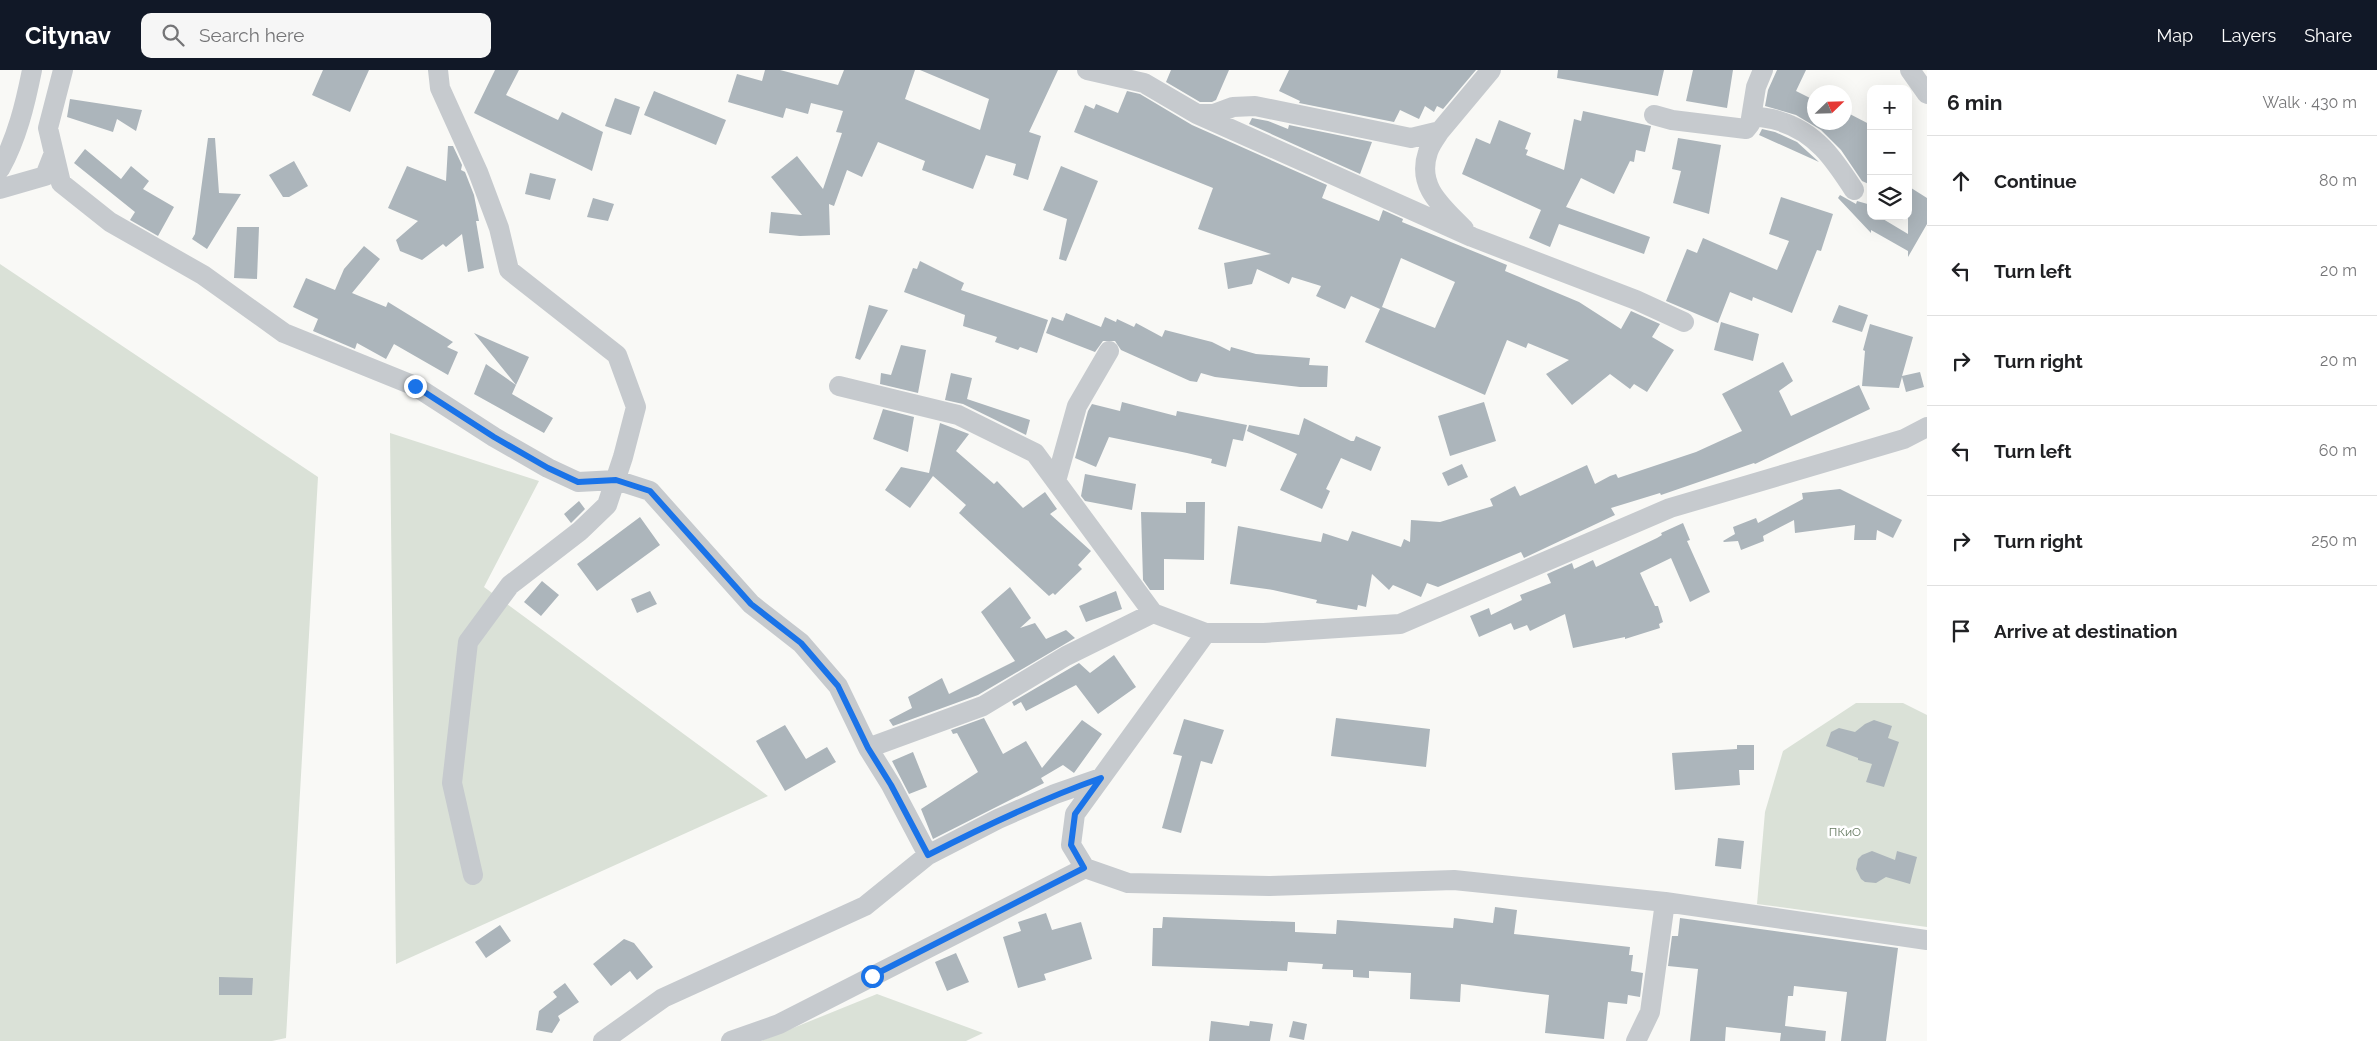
<!DOCTYPE html>
<html lang="en">
<head>
<meta charset="utf-8">
<style>
	body { margin:0; font-family:Raleway,sans-serif; background:#f6f6f6; color:#202124 }
	.controls { position:absolute; right:15px; top:15px; display:grid; overflow:hidden; border-radius:10px; box-shadow:0 5px 20px #0002 }
	.controls button { width:45px; height:45px; display:grid; place-items:center; padding:0; border:0; border-bottom:1px solid #e0e0e0; background:#fff; color:#202124; font:25px sans-serif }
	.compass { position:absolute; left:1807px; top:15px; width:45px; height:45px; border-radius:50%; background:#fff; box-shadow:0 5px 20px #0002; rotate:67deg }
	.stop { position:absolute; width:15px; height:15px; margin:-11px; border:4px solid #1a73e8; border-radius:50%; background:#fff }
	.stop.end { background:#1a73e8; border-color:#fff; box-shadow:0 1px 5px #0008 }
	.list { margin:0; padding:0; list-style:none }
	h2 { display:flex; justify-content:space-between; align-items:center; height:65px; margin:0; padding:0 20px; font-size:21px }
	h2 small { font-size:16px; font-weight:400; color:#757577 }
	.list li { display:grid; grid-template-columns:32px 1fr auto; gap:15px; align-items:center; box-sizing:border-box; height:90px; padding:0 20px; border-top:1px solid #e0e0e0 }
	.list b { display:block; font-size:19px; white-space:nowrap }
	.list em { font-size:16px; font-style:normal; color:#757577 }
	.icon { flex:none; width:28px; height:28px; fill:none; stroke:currentColor; stroke-width:2; stroke-linecap:round; stroke-linejoin:round }
	.map { position:relative; flex:none; width:1927px; height:971px; overflow:hidden }
	header { display:flex; align-items:center; gap:30px; box-sizing:border-box; height:70px; padding:0 25px; background:#111827; color:#fff }
	header strong { font-size:24px }
	nav { display:flex; gap:28px; margin-inline-start:auto; font-size:18px }
	.search { width:350px; height:45px; background:#f6f6f6; display:flex; align-items:center; gap:12px; box-sizing:border-box; padding:0 18px; border-radius:10px; color:#757577; font-size:19px }
	main { display:flex }
	aside { flex:1; background:#fff }
	.map>svg:first-child { display:block }
	.green { fill:#dae1d7 }
	.building { fill:#acb5bb; fill-rule:evenodd }
	.lines { fill:none; stroke-linecap:round; stroke-linejoin:round }
	.minor { stroke:#c6cace; stroke-width:20 }
	.route { stroke:#1a73e8; stroke-width:6 }
	.labels { text-anchor:middle; dominant-baseline:central; stroke-width:5; stroke-linejoin:round; paint-order:stroke }
	.park-label { font-size:12px; fill:#667a61; stroke:#fff }
</style>
</head>
<body>
<header>
<strong>Citynav</strong>
<div class="search"><svg class="icon" aria-label="search" viewBox="0 0 24 24"><circle cx="10" cy="10" r="6"/><path d="M15 15l6 6"/></svg>Search here</div>
<nav><a>Map</a><a>Layers</a><a>Share</a></nav>
</header>
<main>
<div class="map">
<svg width="1927" height="971" viewBox="0 0 1927 971">
	<rect width="100%" height="100%" fill="#f9f9f6"/>
	<path class="green" d="M0,194L318,407L286,968L272,971H0Z
		M390,363L539,411L484,517L768,726L396,894Z
		M1856,633H1903L1927,645V857L1757,834L1765,742L1783,681Z
		M877,924L983,963L966,971H761Z"/>
	<path class="building" d="M323,0H369L350,42L312,25Z
		M495,0H519L506,25L558,50L562,42L603,62L592,101L474,43Z
		M765,0H780L838,15L844,0H915L905,29L980,60L989,29L920,0H1058L1029,62L1041,66L1028,110L1013,105L1016,94L986,85L973,119L922,100L925,91L878,72L862,107L847,100L834,136L829,134L830,165L800,166L769,163L771,142L802,145L771,107L797,86L823,119L842,63L836,62L843,41L811,33L808,44L786,38L783,48L728,32L737,4L762,11Z
		M1171,0H1229L1216,30L1212,32H1200L1166,12Z
		M1289,0H1476L1443,39L1437,36L1434,42L1425,36L1419,49L1400,40L1394,52L1299,33L1300,31L1279,21Z
		M1558,0H1664L1658,26L1557,8Z
		M1693,0H1733L1727,38L1686,31Z
		M1777,0H1806L1796,21L1814,30V52H1844V41L1871,55V115L1862,111L1841,80L1821,60L1796,45L1765,36L1768,20Z
		M654,21L726,50L716,75L644,45Z
		M1127,21L1140,24L1192,55L1327,115L1322,128L1379,151L1383,140L1403,149L1402,152L1507,195L1505,201L1579,232L1621,259L1631,241L1660,254L1652,267L1674,280L1647,322L1634,314L1630,319L1610,304L1572,335L1546,304L1569,290L1528,273L1526,278L1507,270L1485,325L1365,272L1380,239L1351,226L1345,239L1316,226L1321,216L1292,207L1289,214L1257,199L1252,214L1228,219L1224,193L1271,184L1198,159L1213,118L1074,62L1085,35L1094,39L1096,34L1118,43ZM1401,188L1455,212L1435,258L1382,237Z
		M615,28L640,37L631,65L605,56Z
		M70,29L142,40L136,61L117,49L113,62L67,47Z
		M1583,41L1651,56L1645,82L1636,80L1634,92L1630,91L1614,124L1581,108L1566,137L1650,167L1644,184L1559,154L1550,177L1529,168L1541,140L1462,104L1476,68L1490,74L1499,50L1531,63L1525,79L1528,80L1526,85L1564,100L1574,49L1581,51Z
		M1252,48L1268,51L1288,59L1289,55L1372,72L1360,104L1249,54Z
		M1762,59L1775,62L1797,72L1819,92L1759,65Z
		M208,68H215L219,123L241,124L207,179L192,169L195,164Z
		M1678,68L1721,75L1709,144L1673,133L1681,101L1672,99Z
		M448,76H453L462,95L461,100L465,102L474,125L479,151H476L484,198L468,202L462,164L446,177L443,174L422,190L400,181L396,170L418,151L388,138L407,96L446,111Z
		M85,79L121,109L131,96L149,111L143,119L174,137L158,166L130,150L135,142L74,93Z
		M294,91L308,116L289,127H283L269,105Z
		M1061,96L1098,111L1066,191L1059,189L1067,149L1043,140Z
		M530,103L556,109L550,130L525,124Z
		M1908,116L1927,128V154L1908,187V181L1871,160V163L1838,128L1840,125L1856,134L1857,131L1871,135V146H1878L1908,164Z
		M1781,127L1833,144L1821,181L1817,180L1792,243L1753,227L1752,231L1730,222L1718,253L1666,231L1687,179L1697,183L1703,168L1777,200L1789,171L1769,164Z
		M593,128L614,134L608,151L587,147Z
		M237,157H259L257,209L234,208Z
		M364,176L380,189L352,223L386,237L388,232L453,272L447,277L458,282L448,305L394,274L386,289L357,273L355,279L313,261L318,249L293,237L306,208L335,220L344,199Z
		M920,191L964,213L961,220L1048,250L1037,283L1020,277L1018,280L995,272L997,267L963,256L965,245L904,222L913,198L917,199Z
		M869,235L888,240L860,290L855,288Z
		M1839,235L1868,245L1862,262L1832,252Z
		M1066,243L1101,257L1105,247L1116,252L1117,249L1134,257L1136,253L1162,267L1165,260L1212,272L1230,281L1231,277L1256,284L1310,288L1309,295L1328,296L1327,317H1300L1215,307L1201,303L1197,312L1190,311L1121,280L1115,271H1103L1095,282L1046,263L1052,247L1063,251Z
		M1721,252L1759,264L1753,291L1714,280Z
		M1870,254L1913,267L1902,306L1920,302L1924,317L1906,322L1902,307L1899,318L1862,316L1865,281L1863,280Z
		M474,263L529,287L516,315Z
		M901,275L926,280L918,323L880,314L881,303L891,305Z
		M1783,292L1793,311L1779,321L1791,346L1859,315L1870,339L1755,394L1754,393L1661,425L1660,423L1611,438L1615,445L1524,488L1521,482L1438,517L1427,513L1421,527L1393,515L1389,520L1372,504L1366,537L1358,535L1357,540L1316,533L1317,530L1273,520L1230,514L1238,456L1321,472L1323,463L1348,471L1352,461L1401,477L1404,469L1410,472L1411,450L1440,452L1493,436L1490,429L1515,416L1520,426L1587,395L1595,414L1610,406L1616,404L1618,408L1696,382L1742,361L1722,324Z
		M486,294L516,315L512,324L553,348L544,363L474,324Z
		M951,303L972,308L967,329L1030,350L1026,365L963,334L945,330Z
		M1122,332L1176,346L1177,341L1247,355L1243,371L1233,369L1226,397L1211,393L1212,389L1187,383L1109,367L1096,397L1075,388L1088,341L1092,334L1120,341Z
		M1484,332L1496,371L1450,386L1438,346Z
		M883,339L914,347L908,382L873,369Z
		M1304,348L1351,371H1354L1356,366L1381,377L1371,401L1341,388L1326,419L1330,421L1322,439L1280,420L1297,384L1247,361L1249,355L1299,365Z
		M940,353L969,364L956,381L994,414L997,411L1023,438L1045,422L1057,439L1050,444L1091,481L1078,495L1082,499L1055,525L1053,523L1049,526L959,443L966,435L933,406L910,438L885,420L901,397L929,403Z
		M1462,394L1468,407L1448,416L1442,403Z
		M1085,404L1136,414L1132,440L1085,431L1081,426Z
		M1840,419L1902,450L1893,468L1877,460L1876,470H1854L1855,455L1795,463L1794,450L1763,466L1764,471L1741,480L1738,471L1724,472L1723,471L1735,464L1733,457L1756,448L1758,453L1803,429L1802,423Z
		M579,431L585,439L571,453L564,444Z
		M1186,432H1205L1204,490L1164,489V520H1150L1143,510L1141,442L1186,443Z
		M640,447L660,475L597,521L577,494Z
		M1683,453L1690,470L1687,471L1710,522L1690,532L1671,488L1640,503L1655,536H1658L1663,552L1659,554L1660,558L1625,569V567L1573,578L1565,544L1530,561L1527,555L1514,560L1511,553L1479,567L1470,546L1489,538L1491,545L1522,530L1520,525L1551,513L1547,504L1572,493L1574,499L1593,490L1596,497L1657,468L1662,465L1661,463Z
		M542,511L559,525L541,546L524,532Z
		M1010,517L1031,548L1020,558L1035,553L1046,569L1066,560L1075,568L978,625L893,656L889,650L912,638L908,627L942,608L949,624L1015,591L981,542Z
		M650,521L657,534L637,543L631,529Z
		M1116,521L1122,539L1086,552L1079,536Z
		M1114,585L1136,617L1098,644L1076,615L1026,641L1021,632L1014,636L1012,632L1079,593L1090,603Z
		M984,648L1003,684L1026,671L1042,698L1082,650L1102,664L1074,703L1063,695L1041,708L1044,713L933,769L921,739L978,702L957,663L953,664L951,660Z
		M1336,648L1430,659L1426,697L1331,686Z
		M1184,649L1224,660L1212,694L1201,691L1181,763L1162,758L1182,686L1173,684Z
		M1874,650L1892,656L1888,668L1899,672L1884,717L1866,712L1872,694L1858,690V688L1826,676L1831,662L1839,658L1855,662L1865,654Z
		M785,655L806,689L827,677L836,692L785,721L756,671Z
		M1737,675H1754V700H1739L1740,715L1675,720L1672,683L1737,679Z
		M913,682L927,717L909,724L892,691Z
		M1718,768L1744,771L1741,799L1715,796Z
		M1872,781L1895,790L1897,781L1917,787L1910,814L1886,807L1876,813L1865,812L1861,809L1856,799L1858,789L1862,785Z
		M1495,837L1517,840L1514,864L1630,877L1629,885H1633L1631,901L1643,903L1640,927L1628,925L1627,934L1608,932L1604,969L1545,963L1549,925L1461,914L1460,932L1410,929L1411,903L1369,901V908L1353,907V900L1322,899L1323,894L1288,892L1287,901L1152,896L1153,858H1162L1163,847L1295,852V862L1336,864L1337,850L1453,858L1454,848L1493,853Z
		M1046,843L1052,860L1081,852L1092,889L1044,904L1046,910L1018,918L1003,867L1021,861L1018,852Z
		M1680,848L1898,878L1886,971H1841L1847,922L1794,916L1793,926H1788L1785,956L1826,961L1825,971H1780L1781,963L1726,957L1725,971H1690L1698,899L1668,896L1672,866H1678Z
		M500,855L511,871L486,888L475,872Z
		M624,869L634,873L653,897L637,910L630,901L611,916L593,894Z
		M956,883L969,912L947,921L935,892Z
		M219,907L253,908L252,925H219Z
		M565,913L579,932L558,946L560,950L552,963L536,960L539,941L557,927L553,922Z
		M1211,951L1249,956L1250,951L1273,954L1270,971H1209Z
		M1293,951L1307,954L1304,970L1289,967Z"/>
	<g class="lines">
		<path class="minor" d="M63,0L48,58L61,113L110,152L203,205L284,263L415,316L494,367L548,398L578,412L616,410L650,421L751,534L801,573L838,616L868,678L891,715L928,785
			M438,0L440,18L478,102L499,158L509,200L617,285L636,337L623,387L607,435L580,461L510,515L468,572L452,713L473,805
			M1087,0L1144,13L1197,44L1472,167L1636,230L1684,252
			M1910,0L1927,24
			M1199,44H1214L1233,37L1255,36L1411,68L1440,61L1491,0
			M1654,45L1672,50L1746,59L1750,54L1756,17L1763,0
			M1752,45C1761,48 1771,48 1779,51C1816,62 1834,89 1854,120
			M1440,61C1436,67 1430,75 1428,82C1416,117 1443,137 1464,159
			M0,99C17,68 25,35 32,0
			M0,119L45,106L54,83
			M839,316L958,345L1035,383L1153,543L1206,563
			M1927,357L1904,369L1670,438L1400,554L1264,563H1206L1075,744L1071,775L1085,798L1128,813L1269,816L1454,810L1665,832L1927,870
			M1056,411L1077,336L1109,281
			M868,678L983,636L1066,586L1153,543
			M603,971L663,928L865,836L928,785L998,749L1055,724L1101,708
			M731,971L779,954L1085,798
			M1636,971L1650,942L1665,832"/>
	</g>
	<g class="lines">
		<path class="route" d="M415,316L494,367L548,398L578,412L616,410L650,421L751,534L801,573L838,616L868,678L891,715L928,785C985,756 1041,729 1101,708L1075,744L1071,775L1084,798L872,906"/>
	</g>
	<g class="labels">
		<g class="park-label">
			<text x="1845" y="762">ПКиО</text>
		</g>
	</g>
</svg>
<div class="controls">
<button>+</button>
<button>−</button>
<button><svg class="icon" aria-label="layers" viewBox="0 0 24 24"><path d="M12 4l9 5-9 5-9-5zM3 14l9 5 9-5"/></svg></button>
</div>
<svg class="compass" viewBox="-18 -18 36 36"><path d="M0-13l5 13h-10z" fill="#e53935"/><path d="M0 13l5-13h-10z" fill="#757577"/></svg>
<div class="stop" style="left:872px;top:906px"></div>
<div class="stop end" style="left:415px;top:316px"></div>
</div>
<aside>
<h2>6 min<small>Walk · 430 m</small></h2>
<ul class="list">
<li><svg class="icon" aria-label="ahead" viewBox="0 0 24 24"><path d="M12 20V5M6 11l6-6 6 6"/></svg><div><b>Continue</b></div><em>80 m</em></li>
<li><svg class="icon" aria-label="left" viewBox="0 0 24 24"><path d="M17 20v-9H6M10 6l-5 5 5 5"/></svg><div><b>Turn left</b></div><em>20 m</em></li>
<li><svg class="icon" aria-label="right" viewBox="0 0 24 24"><path d="M7 20v-9h11M14 6l5 5-5 5"/></svg><div><b>Turn right</b></div><em>20 m</em></li>
<li><svg class="icon" aria-label="left" viewBox="0 0 24 24"><path d="M17 20v-9H6M10 6l-5 5 5 5"/></svg><div><b>Turn left</b></div><em>60 m</em></li>
<li><svg class="icon" aria-label="right" viewBox="0 0 24 24"><path d="M7 20v-9h11M14 6l5 5-5 5"/></svg><div><b>Turn right</b></div><em>250 m</em></li>
<li><svg class="icon" aria-label="arrive" viewBox="0 0 24 24"><path d="M6 21V4h12l-3 4 3 4H6"/></svg><div><b>Arrive at destination</b></div></li>
</ul>
</aside>
</main>
</body>
</html>
